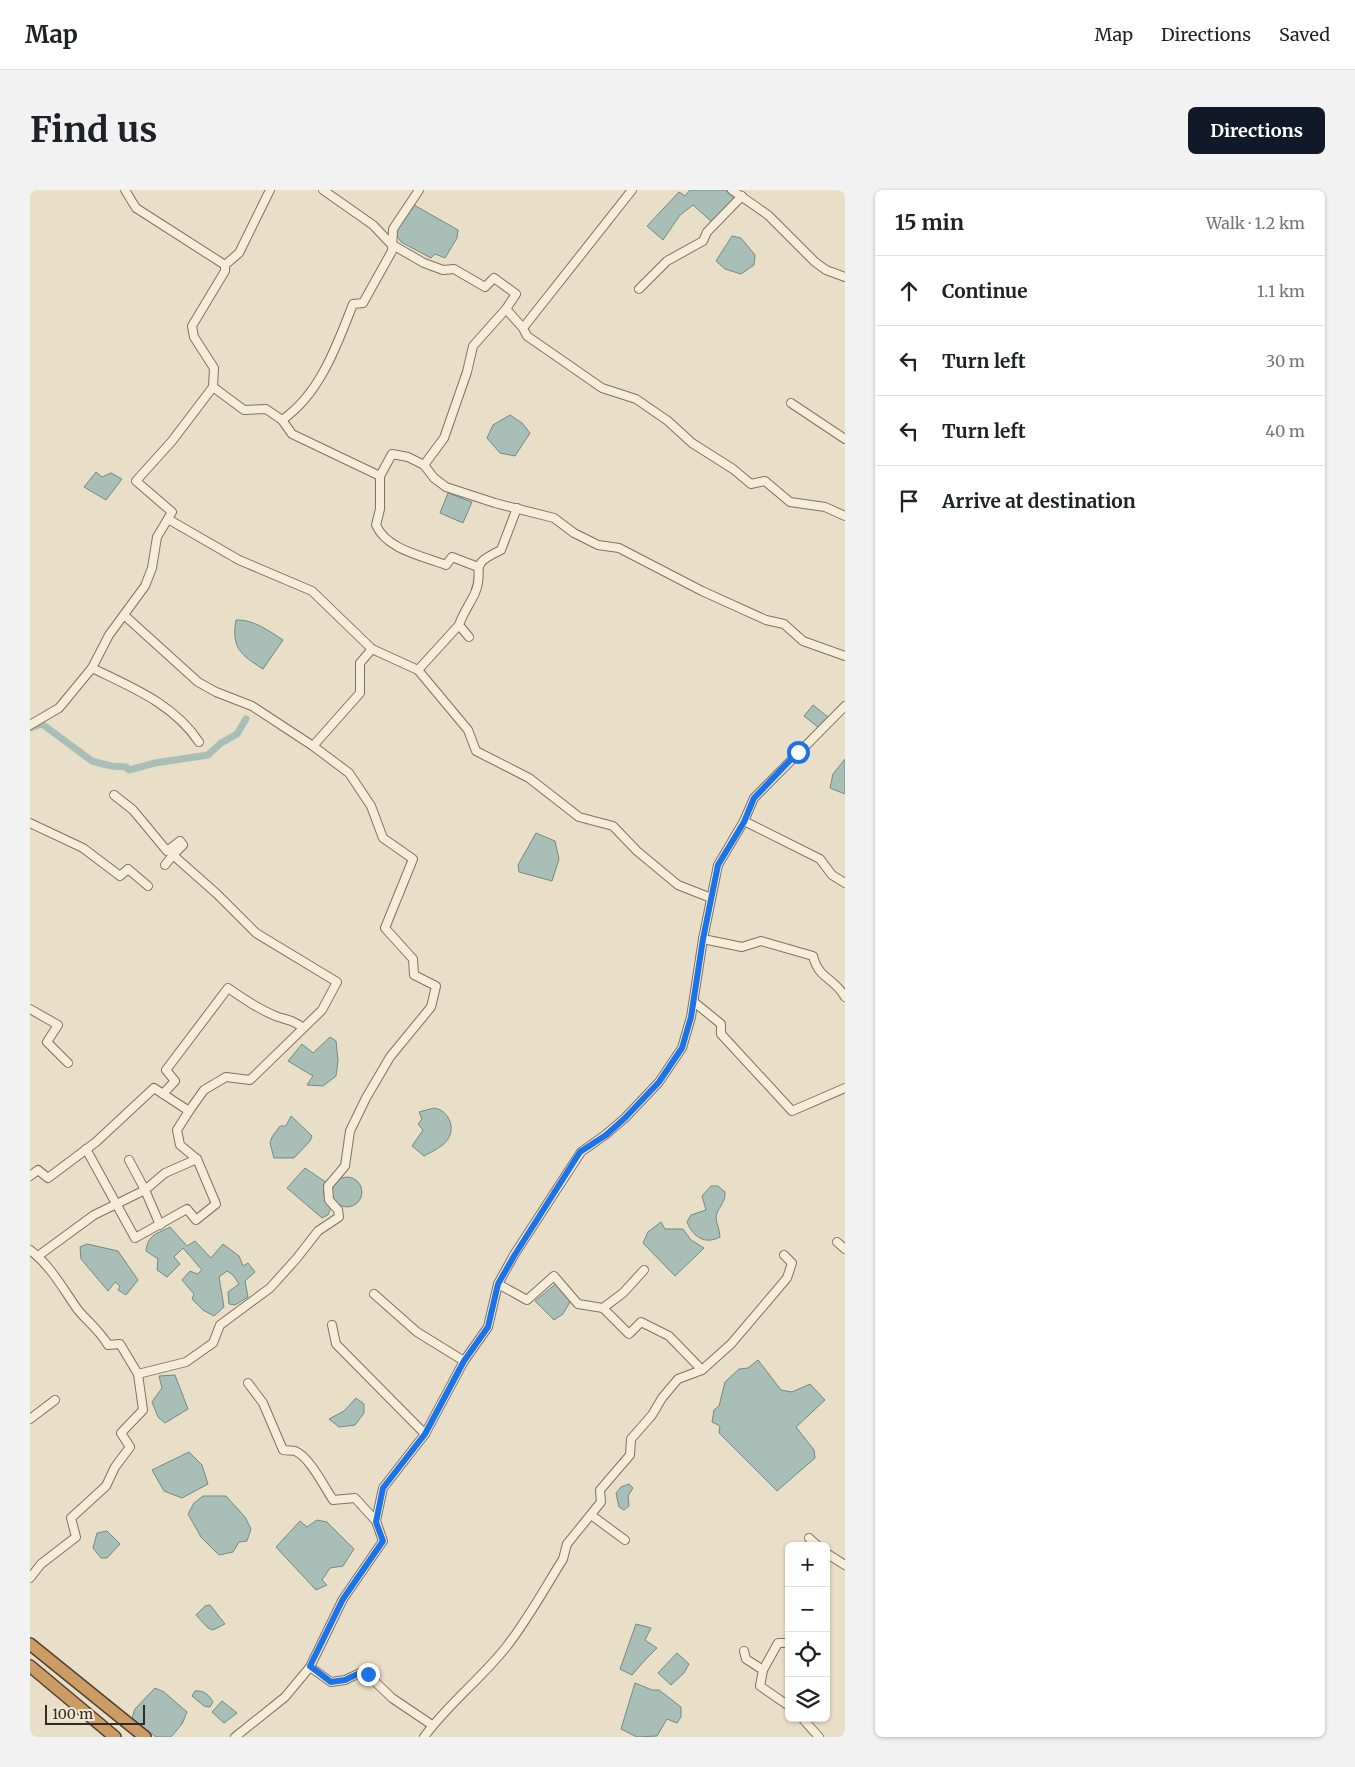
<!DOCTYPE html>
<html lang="en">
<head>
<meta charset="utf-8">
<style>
  body { margin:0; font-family:Merriweather,serif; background:#f2f2f2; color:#202124 }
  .controls { position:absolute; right:15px; bottom:15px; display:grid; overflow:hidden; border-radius:8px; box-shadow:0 1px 4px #0004 }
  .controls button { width:45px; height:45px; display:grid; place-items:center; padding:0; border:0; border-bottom:1px solid #e0e0e0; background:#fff; color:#202124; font:25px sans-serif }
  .scale { position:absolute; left:15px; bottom:12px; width:100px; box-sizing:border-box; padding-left:5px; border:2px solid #352a21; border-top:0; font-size:14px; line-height:18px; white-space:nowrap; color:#352a21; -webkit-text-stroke:4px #f1e9d7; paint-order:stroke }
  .stop { position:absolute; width:15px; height:15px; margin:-11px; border:4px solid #1a73e8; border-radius:50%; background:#fff }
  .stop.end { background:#1a73e8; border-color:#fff; box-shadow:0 1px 5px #0008 }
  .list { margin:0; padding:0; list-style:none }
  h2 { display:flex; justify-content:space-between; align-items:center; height:65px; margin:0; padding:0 20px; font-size:21px }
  h2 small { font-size:16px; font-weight:400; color:#757577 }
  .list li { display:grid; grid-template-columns:32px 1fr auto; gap:15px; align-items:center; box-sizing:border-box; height:70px; padding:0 20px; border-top:1px solid #e0e0e0 }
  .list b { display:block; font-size:19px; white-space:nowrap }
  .list em { font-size:16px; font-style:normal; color:#757577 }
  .icon { flex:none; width:28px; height:28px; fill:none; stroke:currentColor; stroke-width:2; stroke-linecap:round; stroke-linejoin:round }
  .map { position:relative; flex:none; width:815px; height:1547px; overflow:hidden; border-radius:8px }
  header { display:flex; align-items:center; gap:30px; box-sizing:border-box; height:70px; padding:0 25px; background:#fff; border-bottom:1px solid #e0e0e0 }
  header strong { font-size:24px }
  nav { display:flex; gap:28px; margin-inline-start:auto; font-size:18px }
  .intro { display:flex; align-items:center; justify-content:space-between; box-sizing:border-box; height:120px; padding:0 30px }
  h1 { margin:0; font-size:35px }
  .button { padding:12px 22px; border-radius:8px; background:#111827; color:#fff; font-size:18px; font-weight:700 }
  main { display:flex; gap:30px; padding:0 30px }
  aside { flex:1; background:#fff; border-radius:8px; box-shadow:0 1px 4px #0004 }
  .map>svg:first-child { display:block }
  .water { fill:#a8beb7; stroke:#708b84 }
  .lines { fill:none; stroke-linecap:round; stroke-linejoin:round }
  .canal { stroke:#a8beb7; stroke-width:7 }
  .minor-casing { stroke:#83715f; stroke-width:10 }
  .highway-casing { stroke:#514033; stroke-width:14 }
  .minor { stroke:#f5ecda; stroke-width:8 }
  .highway { stroke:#cd9c64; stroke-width:11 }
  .route { stroke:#1a73e8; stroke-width:6 }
</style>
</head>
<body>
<header>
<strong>Map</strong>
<nav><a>Map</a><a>Directions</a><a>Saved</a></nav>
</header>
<div class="intro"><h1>Find us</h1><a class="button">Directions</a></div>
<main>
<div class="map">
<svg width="815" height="1547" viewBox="0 0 815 1547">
  <rect width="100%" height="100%" fill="#e9dec8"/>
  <g class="water">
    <path d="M660,0H695L706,9L683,33L663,15L650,25L633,50L617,36L649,2L655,6Z"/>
    <path d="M384,15L428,40L427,48L415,68L405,64L401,68L371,52L366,44L371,32Z"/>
    <path d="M702,46L711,48L725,65L724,75L711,84L695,79L686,71Z"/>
    <path d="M480,225L492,233L500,243L485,266L470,263L457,248L463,235Z"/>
    <path d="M66,282L72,287L81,283L92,289L76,310L54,297Z"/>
    <path d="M418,303L442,312L433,333L410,323Z"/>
    <path d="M206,430C223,429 239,441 253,450L233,479C211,465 201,458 206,430Z"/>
    <path d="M783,515L798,527L789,538L774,526Z"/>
    <path d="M815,569V604L800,598L803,584Z"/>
    <path d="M506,643L525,651L529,669L522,691L489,682L488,675Z"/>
    <path d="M300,847L306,851L308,871L306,886L293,896L277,895L283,886L258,871L272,854L283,863Z"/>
    <path d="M404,918C418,920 426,937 418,949C413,957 401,962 394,966L382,956L393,940L388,934L392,929L389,922Z"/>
    <path d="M261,926L282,946L280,951L264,968H244L240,953L242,947L250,936H256Z"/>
    <path d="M275,978L297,993C291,1003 294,1008 301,1017L298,1025L292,1028L257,998Z"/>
    <circle cx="317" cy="1002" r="15"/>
    <path d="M681,996H688L695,1002C696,1013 687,1018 686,1027C686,1033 690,1040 690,1047C675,1055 663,1047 657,1032L661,1025L676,1020L672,1006Z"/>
    <path d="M631,1032L635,1039H653L661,1050L674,1058L645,1086L613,1053L618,1042Z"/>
    <path d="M140,1037L157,1056L165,1051L181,1068L193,1054L209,1066L213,1076L218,1073L225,1082L215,1091L218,1107L205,1115L199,1114L198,1102L209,1094L203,1085L197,1081L189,1087L194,1117L184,1126L173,1120L162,1109L164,1104L152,1090L160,1081L167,1084L172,1080L153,1058L144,1067L150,1074L137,1087L127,1080L128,1069L116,1061C118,1044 127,1044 140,1037Z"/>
    <path d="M57,1054L88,1061L108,1090L96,1105L88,1100L90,1096L85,1092L78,1101L51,1069L50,1057Z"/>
    <path d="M528,1092L541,1110L533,1124L524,1130L505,1111Z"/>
    <path d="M728,1170L751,1200L762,1202L780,1194L795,1210L766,1237L784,1260L785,1268L747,1301L689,1243L690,1236L682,1232L684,1220L689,1216L695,1192L709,1179L718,1178Z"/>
    <path d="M145,1185L158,1219L135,1233L128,1227L122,1212L132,1198L129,1186Z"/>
    <path d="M326,1208L334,1214V1223L325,1235L309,1237L299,1229L314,1221Z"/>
    <path d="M159,1262L172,1275L178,1294L152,1308L134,1301L122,1280Z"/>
    <path d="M599,1294L603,1298L598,1306L599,1316L594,1320L589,1317L586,1303L591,1297Z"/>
    <path d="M173,1306H196L215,1327L221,1339L217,1351L209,1352L203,1362L189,1365L171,1347L158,1324L164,1313Z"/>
    <path d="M287,1330L297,1332L324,1359L313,1376L300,1378L292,1390L297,1395L286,1400L246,1357L270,1331L277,1337Z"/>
    <path d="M77,1341L90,1354L77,1368H71L63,1358L67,1343Z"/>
    <path d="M180,1415L195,1434L183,1440L178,1438L166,1425L175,1416Z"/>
    <path d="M606,1434L621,1438L615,1450L627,1458L615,1470L602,1485L590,1479Z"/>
    <path d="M647,1463L659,1474L654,1483L641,1495L628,1483Z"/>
    <path d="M605,1493L622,1500H629L651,1517V1527L647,1533L637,1529L627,1546L607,1547L591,1539Z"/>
    <path d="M125,1498L134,1502L157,1522L152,1534L141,1547H126L102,1528L105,1519Z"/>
    <path d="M165,1501C174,1500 179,1505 183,1512L180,1517L174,1516L162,1506Z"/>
    <path d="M192,1511L207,1523L194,1533L182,1522Z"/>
  </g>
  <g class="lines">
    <path class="canal" d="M0,538L12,534L62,571L81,576L96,577L99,580L125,573L178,565L191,553L207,544L216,529"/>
    <g class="minor-casing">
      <g id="minor">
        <path d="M95,0L106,18L195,75"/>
        <path d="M293,0L343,35L361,54L394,73L413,80L424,79L455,97L464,88L486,104L476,119"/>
        <path d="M602,0L493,138L497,146L572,198L606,209L638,231L662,253L703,279L721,294L735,291L760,312L795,317L815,326"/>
        <path d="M702,0L738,25L785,72L796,80L815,87"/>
        <path d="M609,99L637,71L673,51L677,42L712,6"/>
        <path d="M183,197L214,220L236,219L252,230L262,244L350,286L362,264L378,267L394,275L404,288L416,297L465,313L524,328L544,343L568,355L589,358L672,401L736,430L754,434L773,451L815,466"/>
        <path d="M761,213L815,249"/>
        <path d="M252,230C290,204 307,155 323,114L333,113L362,61L363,39L389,0"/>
        <path d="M394,275L414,248L437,182L443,156L476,119L493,138"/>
        <path d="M350,286V319L346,335C357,360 393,366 416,375L422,367L448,377"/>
        <path d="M138,329L209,370L282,401L342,459L388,480L438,540L446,561L499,588L549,627L583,636L607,661L648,695L681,708"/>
        <path d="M94,425L168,492L186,502L222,516L283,556"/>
        <path d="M439,447L429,435C433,423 440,414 445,403C456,377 435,377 471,360L487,318"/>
        <path d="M62,478C101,497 144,514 169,552"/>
        <path d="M388,480L429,435"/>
        <path d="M0,535L29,518L62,478L79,445L115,396L122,378L127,347L142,322L106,291L142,251L183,197L184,178L164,147L162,136L195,81V75L209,63L240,0"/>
        <path d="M84,605L103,620L137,661L150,651L153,655L143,665"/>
        <path d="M714,631L790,669L802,685L815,693"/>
        <path d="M0,633L53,658L90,686L98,679L118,696"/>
        <path d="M673,749L712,757L731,751L783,766C789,790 804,787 815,807"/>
        <path d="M664,812L691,834V844L762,921L815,898"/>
        <path d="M0,819L28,835L17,852L38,873"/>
        <path d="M133,904L145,891L136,880L198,798C214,809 230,820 248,827C258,830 265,831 273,838"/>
        <path d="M56,959L105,1048L157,1019L166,1030L186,1014L167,969L150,955L147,940L159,921"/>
        <path d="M99,970L115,1000L135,983L167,969"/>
        <path d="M0,986L8,980L18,988L66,952L124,898L159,921L174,900L196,887L220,890L292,820L307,792L226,743L187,704L143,665L135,675"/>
        <path d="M807,1052L815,1059"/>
        <path d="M0,1060C21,1076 33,1099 48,1120C58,1132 70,1141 78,1155L90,1154L108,1184"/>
        <path d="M8,1066L64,1025L115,1000L130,1035"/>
        <path d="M468,1094L497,1110L524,1086L548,1114L573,1118L599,1144L611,1132L639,1146L672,1180"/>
        <path d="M344,1104L387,1142L434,1171"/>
        <path d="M573,1118L593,1103L614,1080"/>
        <path d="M302,1135L306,1154L395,1244"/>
        <path d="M218,1193L233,1213L253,1260C257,1261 262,1260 265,1261C279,1266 295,1298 303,1310L325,1308L346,1331"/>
        <path d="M0,1229L25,1210"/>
        <path d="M561,1325L595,1350"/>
        <path d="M779,1348L788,1356"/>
        <path d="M796,1363L815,1375"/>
        <path d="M0,1388L11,1374L46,1347L41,1328L76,1296L85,1277L100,1257L91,1243L113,1220L108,1184L156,1172L183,1153L190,1135L240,1098L267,1068L288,1041L309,1027L308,1020L299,1010L298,996L315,976L320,941L336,908L360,867L401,817L406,796L384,785L383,769L355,738L383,669L353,648L341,616L319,583L283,556L330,503V473L342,459"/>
        <path d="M714,1461L716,1469L733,1480L730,1496L759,1516"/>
        <path d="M280,1477L301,1492L315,1490L334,1481L362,1508L402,1535"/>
        <path d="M733,1480L748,1453H759"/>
        <path d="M772,1528L789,1547"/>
        <path d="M205,1547L255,1507L280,1477L313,1409L353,1351L346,1331L353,1298L395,1244L434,1171L458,1137L468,1094L484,1065L551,962L575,945L595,928L629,892L652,858L661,827L673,749L688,675L714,631L724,608L815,516"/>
        <path d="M394,1547C418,1514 451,1489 477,1456C498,1429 515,1398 533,1369L537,1354L571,1312L570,1300L600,1265L601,1249L622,1225L632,1208L648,1189L672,1180L701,1154L757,1088L762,1073L754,1065"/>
      </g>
    </g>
    <g class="highway-casing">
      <g id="highway">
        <path d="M0,1454L115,1547"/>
        <path d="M0,1476L85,1547"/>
      </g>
    </g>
    <use href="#minor" class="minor"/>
    <use href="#highway" class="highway"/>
  </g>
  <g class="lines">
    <path class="route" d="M338,1484L334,1481L315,1490L301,1492L280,1476L313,1409L353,1351L346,1332L353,1298L395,1244L434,1171L458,1137L468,1094L484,1066L550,962L576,945L595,928L629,892L652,858L661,827L673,749L688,675L714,632L724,608L768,562"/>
  </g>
</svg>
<div class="controls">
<button>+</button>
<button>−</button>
<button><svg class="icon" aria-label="locate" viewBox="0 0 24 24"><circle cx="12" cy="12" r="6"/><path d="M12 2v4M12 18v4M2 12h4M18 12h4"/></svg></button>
<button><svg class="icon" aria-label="layers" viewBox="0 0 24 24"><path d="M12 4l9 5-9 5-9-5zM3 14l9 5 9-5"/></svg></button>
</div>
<div class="scale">100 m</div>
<div class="stop" style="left:768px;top:562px"></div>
<div class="stop end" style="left:338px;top:1484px"></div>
</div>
<aside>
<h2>15 min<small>Walk · 1.2 km</small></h2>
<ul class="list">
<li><svg class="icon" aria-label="ahead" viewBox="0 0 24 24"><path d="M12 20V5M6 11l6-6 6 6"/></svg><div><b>Continue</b></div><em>1.1 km</em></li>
<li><svg class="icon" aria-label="left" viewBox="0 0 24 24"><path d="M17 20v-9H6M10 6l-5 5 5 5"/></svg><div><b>Turn left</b></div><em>30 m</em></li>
<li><svg class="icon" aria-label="left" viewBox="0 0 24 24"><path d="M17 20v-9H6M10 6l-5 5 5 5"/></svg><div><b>Turn left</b></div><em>40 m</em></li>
<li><svg class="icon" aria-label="arrive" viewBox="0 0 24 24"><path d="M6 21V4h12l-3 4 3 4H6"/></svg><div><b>Arrive at destination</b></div></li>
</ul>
</aside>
</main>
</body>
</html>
